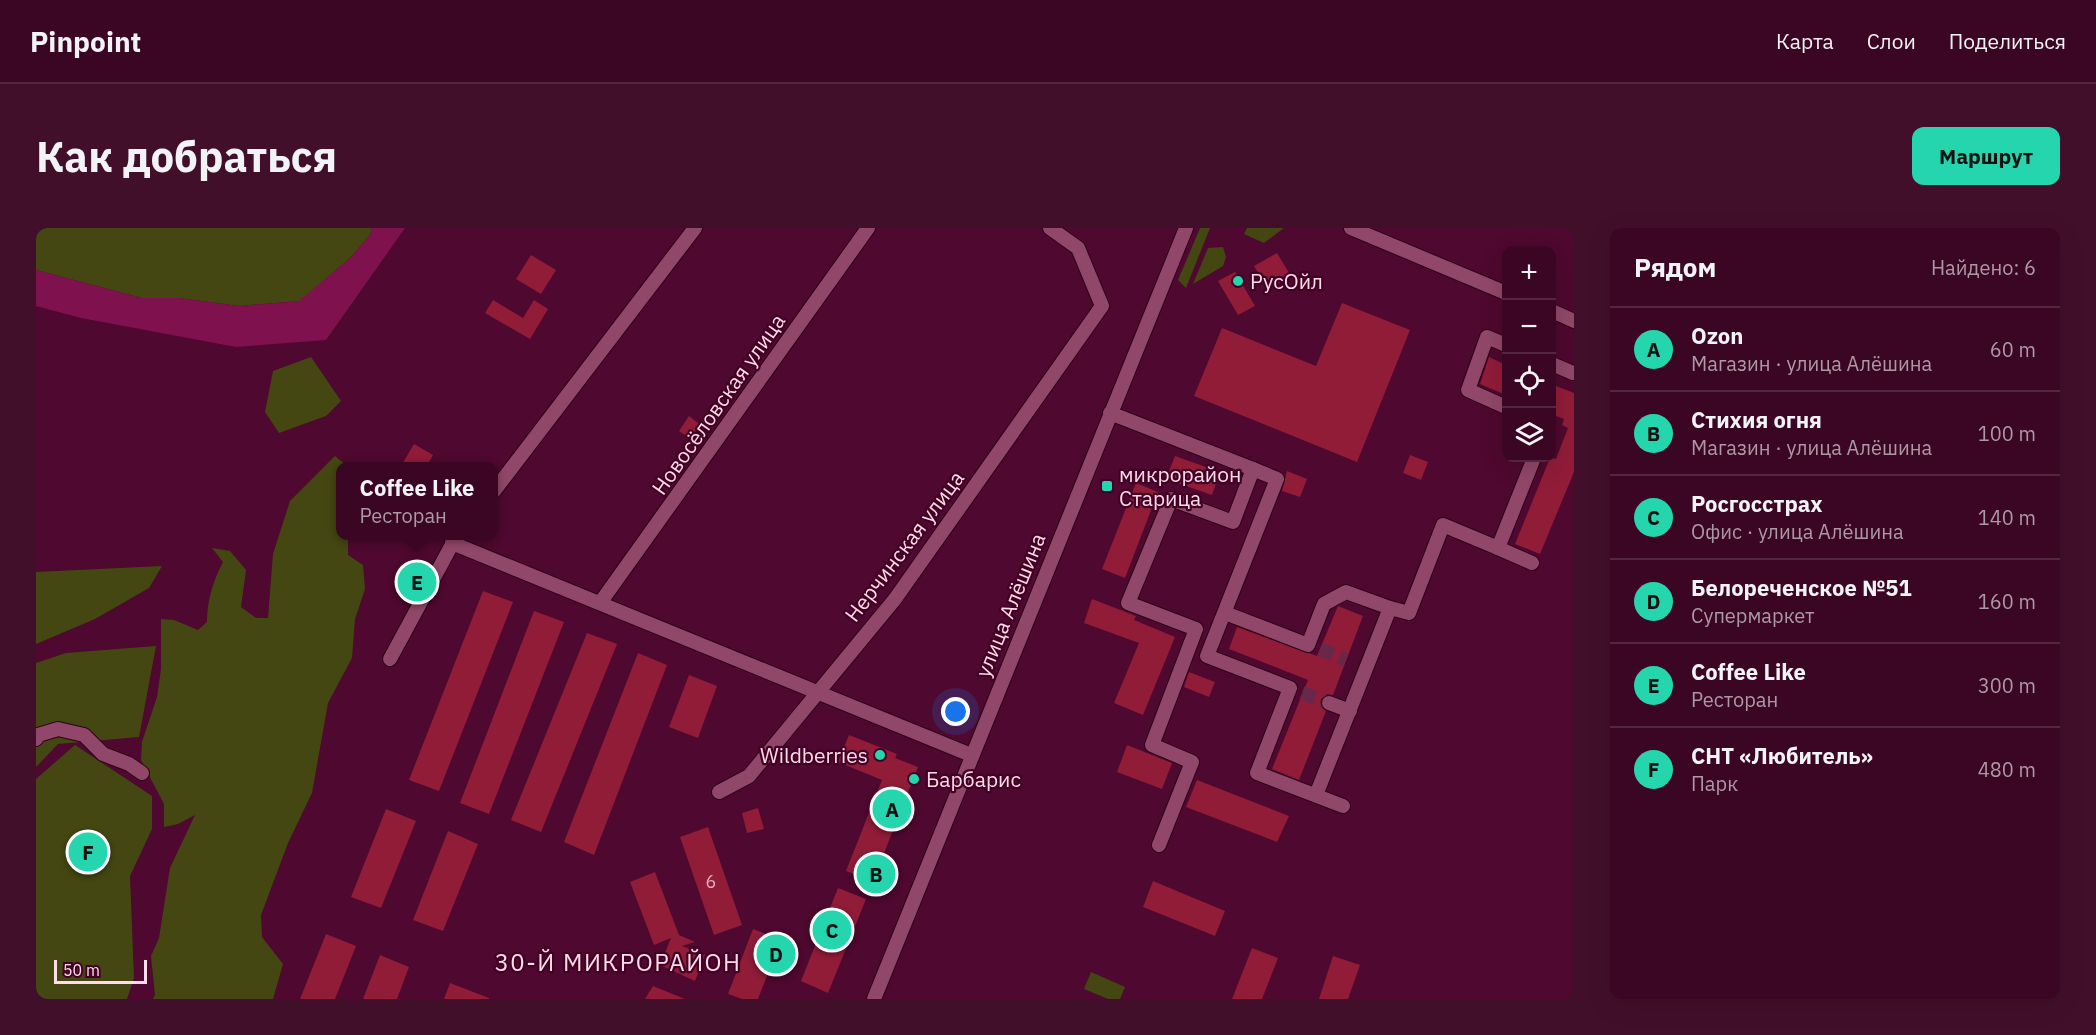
<!DOCTYPE html>
<html lang="ru">
<head>
<meta charset="utf-8">
<style>
  body { margin:0; font-family:"IBM Plex Sans",sans-serif; background:#420f2b; color:#f1f3f6 }
  .controls { position:absolute; right:18px; top:18px; display:grid; overflow:hidden; border-radius:12px; box-shadow:0 6px 24px #0002 }
  .controls button { width:54px; height:54px; display:grid; place-items:center; padding:0; border:0; border-bottom:2px solid #542741; background:#3b0623; color:#f1f3f6; font:30px sans-serif }
  .scale { position:absolute; left:18px; bottom:15px; width:93px; box-sizing:border-box; padding-left:6px; border:3px solid #ffdce9; border-top:0; font-size:16px; line-height:21px; white-space:nowrap; color:#ffdce9; -webkit-text-stroke:4px #430025; paint-order:stroke }
  .you { position:absolute; left:920px; top:484px; width:21px; height:21px; margin:-15px; border:4px solid #fff; border-radius:50%; background:#1a73e8; box-shadow:0 0 0 9px #1a73e833 }
  .badge { display:grid; place-items:center; width:39px; height:39px; border-radius:50%; background:#24d5ae; color:#111; font-size:20px; font-weight:700 }
  .pin { position:absolute; translate:-50% -50%; border:3px solid #fff; box-shadow:0 2px 6px #0006 }
  .popup { position:absolute; left:300px; top:234px; width:162px; height:78px; box-sizing:border-box; display:grid; place-content:center; border-radius:12px; background:#3b0623; filter:drop-shadow(0 2px 4px #0005); font-size:20px; white-space:nowrap; color:#ac99a6 }
  .popup b { font-size:22px; color:#f1f3f6 }
  .popup::after { content:''; position:absolute; left:50%; top:100%; margin-left:-12px; border:12px solid transparent; border-top-color:#3b0623 }
  .list { margin:0; padding:0; list-style:none }
  h2 { display:flex; justify-content:space-between; align-items:center; height:78px; margin:0; padding:0 24px; font-size:26px }
  h2 small { font-size:20px; font-weight:400; color:#ac99a6 }
  .list li { display:grid; grid-template-columns:39px 1fr auto; gap:18px; align-items:center; box-sizing:border-box; height:84px; padding:0 24px; border-top:2px solid #542741 }
  .list b { display:block; font-size:22px; white-space:nowrap }
  .list p { margin:0; font-size:20px; white-space:nowrap; color:#ac99a6 }
  .list em { font-size:20px; font-style:normal; color:#ac99a6 }
  .icon { flex:none; width:33px; height:33px; fill:none; stroke:currentColor; stroke-width:2; stroke-linecap:round; stroke-linejoin:round }
  .map { position:relative; flex:none; width:1538px; height:771px; overflow:hidden; border-radius:12px }
  header { display:flex; align-items:center; gap:36px; box-sizing:border-box; height:84px; padding:0 30px; background:#3b0623; border-bottom:2px solid #542741 }
  header strong { font-size:28px }
  nav { display:flex; gap:33px; margin-inline-start:auto; font-size:21px }
  .intro { display:flex; align-items:center; justify-content:space-between; box-sizing:border-box; height:144px; padding:0 36px }
  h1 { margin:0; font-size:42px }
  .button { padding:15px 27px; border-radius:12px; background:#24d5ae; color:#111; font-size:21px; font-weight:700 }
  main { display:flex; gap:36px; padding:0 36px }
  aside { flex:1; background:#3b0623; border-radius:12px; box-shadow:0 6px 24px #0002 }
  .map>svg:first-child { display:block }
  .green { fill:#444711 }
  .water { fill:#7e114e }
  .building { fill:#901c38 }
  .lines { fill:none; stroke-linecap:round; stroke-linejoin:round }
  .minor-tunnel { stroke:#69284b; stroke-width:14; stroke-dasharray:14 7; stroke-linecap:butt }
  .minor-casing { stroke:#2c0016; stroke-width:16 }
  .minor { stroke:#914769; stroke-width:14 }
  .poi-dot { fill:#24d5ae; stroke:#430025; stroke-width:2 }
  .labels { text-anchor:middle; dominant-baseline:central; stroke-width:4.5; stroke-linejoin:round; paint-order:stroke }
  .number-label { font-size:18px; fill:#e3acbd }
  .poi-label { font-size:21px; fill:#ffdce9; stroke:#430025; text-anchor:start }
  .street-label { font-size:21px; fill:#ffdce9; stroke:#430025 }
  .quarter-label { font-size:24px; letter-spacing:1.5px; fill:#ffdce9; stroke:#430025 }
</style>
</head>
<body>
<header>
<strong>Pinpoint</strong>
<nav><a>Карта</a><a>Слои</a><a>Поделиться</a></nav>
</header>
<div class="intro"><h1>Как добраться</h1><a class="button">Маршрут</a></div>
<main>
<div class="map">
<svg width="1538" height="771" viewBox="0 0 1538 771">
  <rect width="100%" height="100%" fill="#4f082f"/>
  <g class="green">
    <path d="M0,0H336L334,7L314,30L264,73L203,78L143,70H106L0,42Z"/>
    <path d="M1164,0H1174L1150,60L1142,52Z"/>
    <path d="M1211,0H1248L1228,15L1208,6Z"/>
    <path d="M1187,19L1190,29L1187,38L1157,56L1172,20Z"/>
    <path d="M275,129L305,173L290,188L243,205L229,184L237,143Z"/>
    <path d="M299,228L311,238H304V308H312V327L327,337L329,361L319,391L316,430L292,475L276,565L252,615L225,687L226,709L247,736L237,771H117L119,767L115,728L123,710L134,640L159,587L142,596L128,599V576L105,532L106,514L121,469L125,441V391L138,392L162,402L171,394C171,373 177,353 187,334L176,320L194,323L210,342L205,379L220,390H232L237,326L254,273Z"/>
    <path d="M126,338L113,360L59,391L0,416V344Z"/>
    <path d="M120,418L103,509L22,516L0,539V435L30,425Z"/>
    <path d="M39,517L116,568V601L94,648L98,750L91,771H0V551Z"/>
    <path d="M1055,744L1089,759L1084,771H1072L1048,761Z"/>
  </g>
  <path class="water" d="M336,0H369L290,112L200,119L45,90L0,78V42L106,70H143L203,78L263,73L314,30L334,7Z"/>
  <g class="building">
    <path d="M1241,25L1255,48L1232,61L1218,38Z"/>
    <path d="M495,27L520,42L505,66L480,51Z"/>
    <path d="M1199,44L1219,78L1202,87L1182,53Z"/>
    <path d="M457,72L487,90L498,72L512,81L494,111L449,85Z"/>
    <path d="M1306,75L1374,102L1321,234L1158,168L1186,100L1280,138Z"/>
    <path d="M1453,129L1470,137V167L1444,156Z"/>
    <path d="M1515,156L1538,165V244L1504,326L1479,316L1514,230L1520,231L1532,200L1526,197L1528,191L1515,186Z"/>
    <path d="M653,188L671,202L661,216L643,203Z"/>
    <path d="M378,216L397,227L391,238H365Z"/>
    <path d="M1374,227L1392,234L1385,252L1367,245Z"/>
    <path d="M1139,228L1184,244L1176,267L1130,251Z"/>
    <path d="M1251,243L1271,251L1264,269L1246,263Z"/>
    <path d="M1100,255L1122,264L1089,350L1066,341Z"/>
    <path d="M447,363L477,374L403,563L373,552Z"/>
    <path d="M1056,371L1100,388L1098,392L1139,409L1107,487L1078,475L1103,415L1048,395Z"/>
    <path d="M1302,378L1327,388L1297,467L1291,466L1285,471L1284,477L1290,483L1263,552L1236,541L1272,452L1193,421L1201,399L1281,428Z"/>
    <path d="M498,383L528,394L453,586L424,575Z"/>
    <path d="M551,405L581,416L505,604L475,592Z"/>
    <path d="M602,425L631,437L558,627L528,614Z"/>
    <path d="M1153,444L1179,454L1173,469L1148,459Z"/>
    <path d="M653,447L681,458L662,510L633,499Z"/>
    <path d="M813,507L861,526L859,530L882,539L837,653L810,643L846,552L802,534Z"/>
    <path d="M1091,517L1136,535L1126,561L1081,544Z"/>
    <path d="M1161,552L1253,588L1241,614L1150,579Z"/>
    <path d="M722,580L728,601L711,605L706,585Z"/>
    <path d="M350,581L380,593L345,680L315,669Z"/>
    <path d="M672,599L706,697L678,707L644,609Z"/>
    <path d="M412,603L442,616L407,703L377,692Z"/>
    <path d="M619,644L643,707L659,714L646,718L669,727L659,753L624,737L635,710L618,717L594,654Z"/>
    <path d="M1117,653L1189,683L1179,708L1107,679Z"/>
    <path d="M802,660L830,671L792,765L765,753Z"/>
    <path d="M717,701L745,712L722,771H706L692,766Z"/>
    <path d="M290,706L320,718L299,771H264Z"/>
    <path d="M1216,720L1242,730L1226,771H1196Z"/>
    <path d="M344,727L373,739L361,771H327Z"/>
    <path d="M1297,728L1324,737L1312,771H1283Z"/>
    <path d="M414,755L453,770V771H408Z"/>
    <path d="M617,758L649,771H609Z"/>
  </g>
  <g class="lines">
    <g class="minor-tunnel">
      <path d="M1284,421L1310,432"/>
      <path d="M1266,465L1293,475"/>
    </g>
    <g class="minor-casing">
      <g id="minor">
        <path d="M1315,0L1470,65"/>
        <path d="M1516,83L1538,93"/>
        <path d="M1470,117L1451,109L1432,162L1470,179"/>
        <path d="M1516,136L1537,145"/>
        <path d="M1074,185L1217,241L1197,294L1135,271L1092,375L1160,401L1116,517L1156,534L1123,617"/>
        <path d="M1217,241L1241,251L1171,428L1254,460L1221,545L1307,578"/>
        <path d="M458,263L659,0"/>
        <path d="M416,315L935,527"/>
        <path d="M1462,320L1496,335"/>
        <path d="M564,375L832,0"/>
        <path d="M1354,380L1373,385L1407,297L1462,320L1498,230"/>
        <path d="M1189,385L1272,417L1288,376L1310,364L1354,380L1280,567"/>
        <path d="M354,431L420,309"/>
        <path d="M1293,475L1314,483"/>
        <path d="M0,511L2,507L22,501L48,507L67,526L93,536L106,545"/>
        <path d="M683,564L713,548L859,371L1066,78L1042,20L1014,0"/>
        <path d="M838,771L1150,0"/>
      </g>
    </g>
    <use href="#minor" class="minor"/>
  </g>
  <g class="poi-dot">
    <circle cx="1202" cy="53" r="6"/>
    <rect x="1065" y="252" width="12" height="12" rx="3"/>
    <circle cx="844" cy="527" r="6"/>
    <circle cx="878" cy="551" r="6"/>
  </g>
  <g class="labels">
    <g class="number-label">
      <text x="675" y="653">6</text>
    </g>
    <g class="poi-label">
      <text x="1214" y="53">РусОйл</text>
      <text x="1083" y="246">микрорайон<tspan x="1083" dy="24">Старица</tspan></text>
      <text x="832" y="527" text-anchor="end">Wildberries</text>
      <text x="890" y="551">Барбарис</text>
    </g>
    <g class="street-label">
      <text transform="translate(682 176) rotate(-55)">Новосёловская улица</text>
      <text transform="translate(868 318) rotate(-53)">Нерчинская улица</text>
      <text transform="translate(974 377) rotate(-68)">улица Алёшина</text>
    </g>
    <g class="quarter-label">
      <text x="582" y="734">30-Й МИКРОРАЙОН</text>
    </g>
  </g>
</svg>
<div class="controls">
<button>+</button>
<button>−</button>
<button><svg class="icon" aria-label="locate" viewBox="0 0 24 24"><circle cx="12" cy="12" r="6"/><path d="M12 2v4M12 18v4M2 12h4M18 12h4"/></svg></button>
<button><svg class="icon" aria-label="layers" viewBox="0 0 24 24"><path d="M12 4l9 5-9 5-9-5zM3 14l9 5 9-5"/></svg></button>
</div>
<div class="scale">50 m</div>
<div class="you"></div>
<div class="pin badge" style="left:856px;top:581px">A</div>
<div class="pin badge" style="left:840px;top:646px">B</div>
<div class="pin badge" style="left:796px;top:702px">C</div>
<div class="pin badge" style="left:740px;top:726px">D</div>
<div class="pin badge" style="left:381px;top:354px">E</div>
<div class="popup"><b>Coffee Like</b>Ресторан</div>
<div class="pin badge" style="left:52px;top:624px">F</div>
</div>
<aside>
<h2>Рядом<small>Найдено: 6</small></h2>
<ul class="list">
<li><span class="badge">A</span><div><b>Ozon</b><p>Магазин · улица Алёшина</p></div><em>60 m</em></li>
<li><span class="badge">B</span><div><b>Стихия огня</b><p>Магазин · улица Алёшина</p></div><em>100 m</em></li>
<li><span class="badge">C</span><div><b>Росгосстрах</b><p>Офис · улица Алёшина</p></div><em>140 m</em></li>
<li><span class="badge">D</span><div><b>Белореченское №51</b><p>Супермаркет</p></div><em>160 m</em></li>
<li><span class="badge">E</span><div><b>Coffee Like</b><p>Ресторан</p></div><em>300 m</em></li>
<li><span class="badge">F</span><div><b>СНТ «Любитель»</b><p>Парк</p></div><em>480 m</em></li>
</ul>
</aside>
</main>
</body>
</html>
